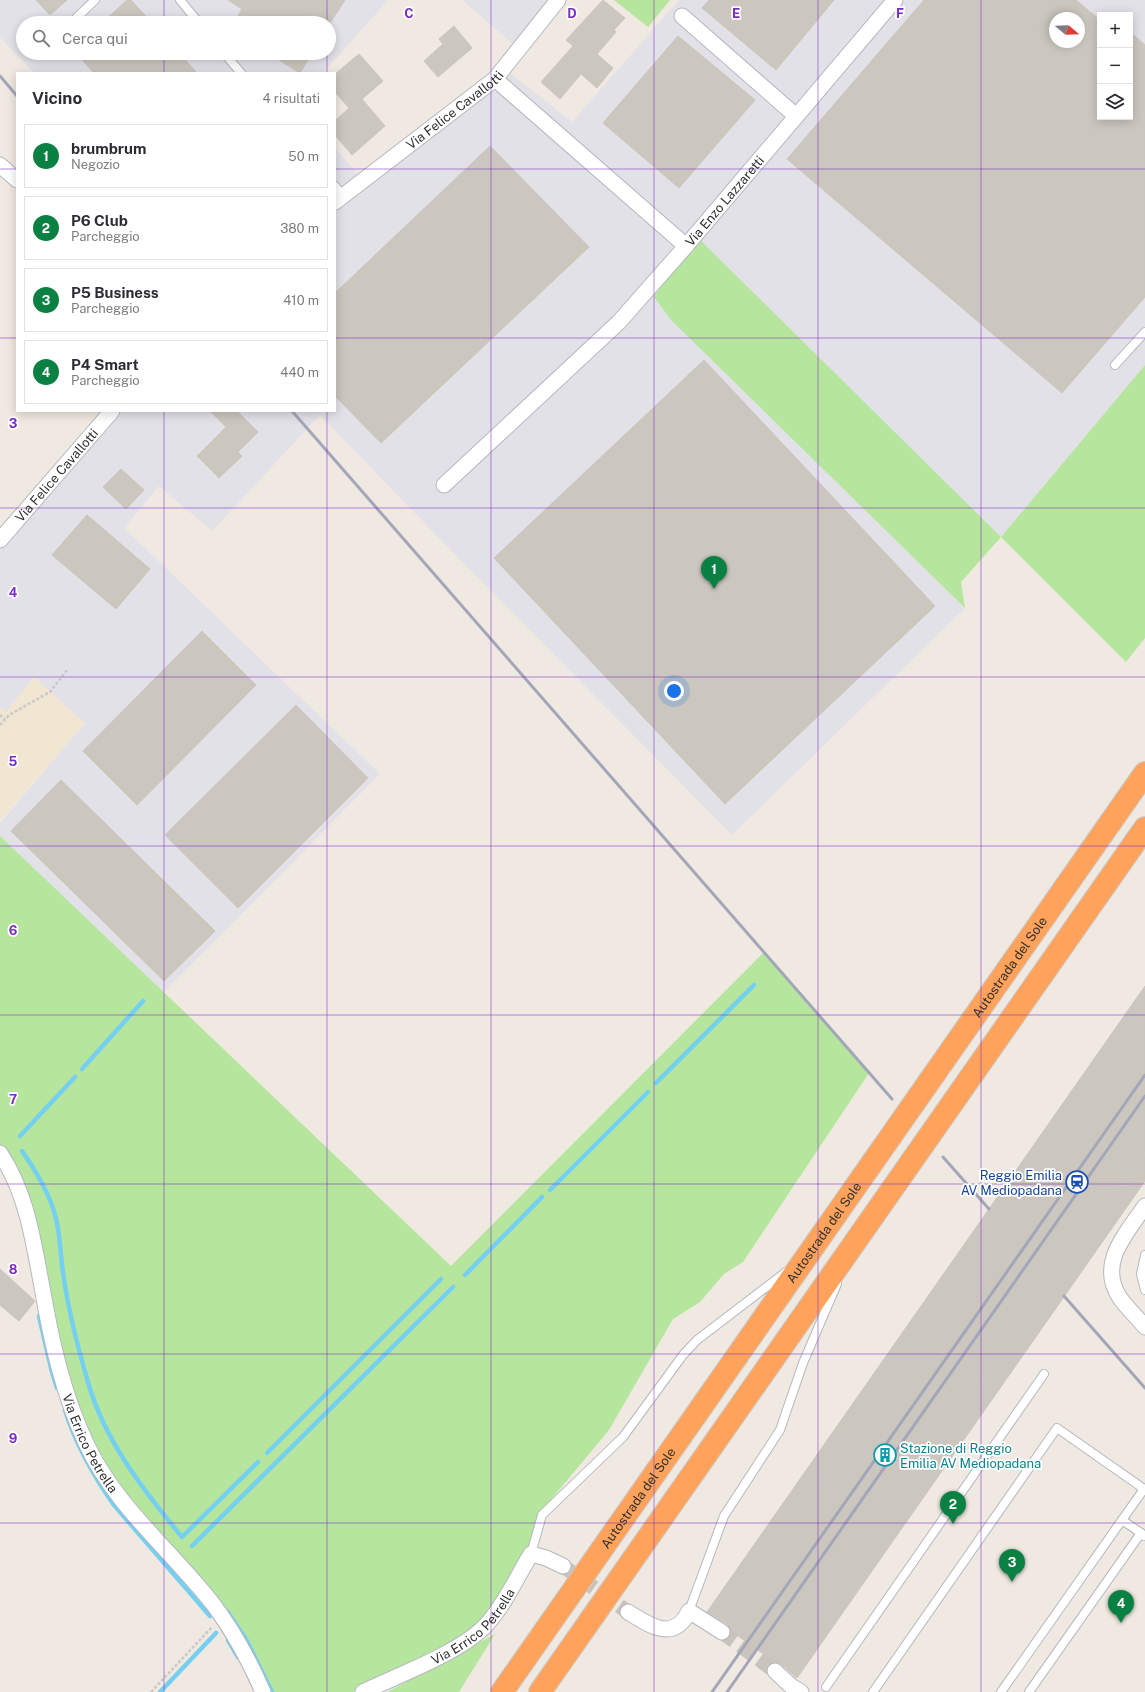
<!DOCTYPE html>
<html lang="it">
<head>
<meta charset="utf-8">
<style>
  body { margin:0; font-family:"Public Sans",sans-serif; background:#f7f7f7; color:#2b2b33 }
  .controls { position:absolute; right:12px; top:12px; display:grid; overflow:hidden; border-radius:0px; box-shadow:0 2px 10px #0003 }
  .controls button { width:36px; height:36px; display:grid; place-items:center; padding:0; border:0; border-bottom:1px solid #e1e1e2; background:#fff; color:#2b2b33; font:20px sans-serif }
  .compass { position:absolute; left:1049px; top:12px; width:36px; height:36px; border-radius:50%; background:#fff; box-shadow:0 2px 10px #0003; rotate:109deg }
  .you { position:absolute; left:674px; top:691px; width:14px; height:14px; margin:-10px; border:3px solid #fff; border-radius:50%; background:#1a73e8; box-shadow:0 0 0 6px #1a73e833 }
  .badge { display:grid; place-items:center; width:26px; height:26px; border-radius:50%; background:#0b8043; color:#fff; font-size:13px; font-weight:700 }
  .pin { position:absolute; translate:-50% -33px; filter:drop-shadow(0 1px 2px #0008) }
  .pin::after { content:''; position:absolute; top:21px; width:14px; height:12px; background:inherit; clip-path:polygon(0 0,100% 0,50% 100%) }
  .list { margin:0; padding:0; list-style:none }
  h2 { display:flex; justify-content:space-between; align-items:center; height:52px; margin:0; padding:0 16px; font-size:17px }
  h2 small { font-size:13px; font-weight:400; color:#7c7c81 }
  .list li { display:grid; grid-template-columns:26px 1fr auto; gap:12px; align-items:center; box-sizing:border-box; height:64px; margin:0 8px 8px; padding:0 8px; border:1px solid #e1e1e2; border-radius:0px }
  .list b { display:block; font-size:15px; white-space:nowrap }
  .list p { margin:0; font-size:13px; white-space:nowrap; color:#7c7c81 }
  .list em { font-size:13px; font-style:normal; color:#7c7c81 }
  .icon { flex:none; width:22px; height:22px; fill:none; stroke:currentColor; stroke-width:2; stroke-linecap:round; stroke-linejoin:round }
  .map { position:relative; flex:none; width:1145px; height:1692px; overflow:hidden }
  .search { position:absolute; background:#fff; box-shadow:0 2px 10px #0003; left:16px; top:16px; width:320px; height:44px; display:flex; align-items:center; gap:10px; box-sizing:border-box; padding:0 14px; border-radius:22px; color:#7c7c81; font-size:15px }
  .panel { position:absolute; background:#fff; box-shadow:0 2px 10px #0003; left:16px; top:72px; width:320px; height:340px; border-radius:0px }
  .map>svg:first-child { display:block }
  .industrial { fill:#e3e1e8; fill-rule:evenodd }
  .education { fill:#f0e6d1 }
  .green { fill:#b6e59e }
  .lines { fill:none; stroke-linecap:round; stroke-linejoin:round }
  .stream { stroke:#75cff0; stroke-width:4.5 }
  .building { fill:#cbc7bf; stroke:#cbc5ba; fill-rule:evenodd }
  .street-tunnel { stroke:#c8c4bd; stroke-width:15; stroke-dasharray:15 8; stroke-linecap:butt }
  .lane-casing { stroke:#b4b7c1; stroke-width:10 }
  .street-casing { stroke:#b4b7c1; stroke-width:17 }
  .highway-casing { stroke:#c9c9c9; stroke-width:24 }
  .path { stroke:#c9c9c9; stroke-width:2.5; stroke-dasharray:3 2; stroke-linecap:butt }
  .lane { stroke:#fff; stroke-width:8 }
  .street { stroke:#fff; stroke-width:15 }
  .highway { stroke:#ffa35c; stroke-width:22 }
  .rail { stroke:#a3a6b8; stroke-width:3 }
  .grid { fill:none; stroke:#7b2cbf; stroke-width:1; stroke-opacity:0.55 }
  .labels { text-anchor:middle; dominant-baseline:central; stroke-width:3.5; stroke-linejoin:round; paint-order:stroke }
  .street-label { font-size:13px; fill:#2e2e2e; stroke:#fff }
  .transit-label { font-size:13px; fill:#164399; stroke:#fff; text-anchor:end }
  .culture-label { font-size:13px; fill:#0d838f; stroke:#fff; text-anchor:start }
  .grid-label { font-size:13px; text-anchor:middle; font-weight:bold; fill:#7b2cbf; stroke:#fff; stroke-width:3.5; stroke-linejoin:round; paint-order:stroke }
</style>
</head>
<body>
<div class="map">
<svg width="1145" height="1692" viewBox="0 0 1145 1692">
  <rect width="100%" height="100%" fill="#efe9e1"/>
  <g class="industrial">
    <path d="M0,0H388L323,73H34L0,37ZM23,23H329V53H23Z"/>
    <path d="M462,0H554L514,45Z"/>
    <path d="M679,0H1145V365L1001,537L695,236L673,321L965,608L732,835L431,530L320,415L212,531L159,486L124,528L380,774L163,993L0,836V823L85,723L6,712L0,707V540L106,411H335V148L363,180L504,68L572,122ZM1100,15H1130V117H1100ZM1055,18H1079V42H1055Z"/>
  </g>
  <path class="education" d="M34,677L85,723L0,820V707L6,712Z"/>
  <g class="green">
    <path d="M614,0H670L648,27Z"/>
    <path d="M695,235L1001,537L1145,365V638L1126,662L1001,537L961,582L965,608L672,321L654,297Z"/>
    <path d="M0,836L451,1266L764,952L869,1073L743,1262L724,1274L700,1302L673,1319L609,1430L539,1514L534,1538L486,1625L363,1692H263L253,1669L86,1444L42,1287L0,1153Z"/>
    <path d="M495,1634L459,1692H387Z"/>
  </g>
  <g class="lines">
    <g class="stream">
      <path d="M82,1069L143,1001"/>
      <path d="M656,1083L754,985"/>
      <path d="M20,1136L75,1077"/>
      <path d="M22,1151C36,1171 49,1192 55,1215C61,1235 60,1258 64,1279C69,1313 78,1348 88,1382C104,1440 144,1491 182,1537L258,1462"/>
      <path d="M550,1190L648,1092"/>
      <path d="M465,1275L542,1197"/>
      <path d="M39,1316L51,1368L57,1388"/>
      <path d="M65,1410C76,1445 93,1475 114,1505L210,1616"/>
      <path d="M267,1453L441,1279"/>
      <path d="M192,1546L453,1287"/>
      <path d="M227,1611L247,1641L272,1692"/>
      <path d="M228,1640L238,1657"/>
      <path d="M160,1692L216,1633"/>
    </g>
  </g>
  <g class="building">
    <path d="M36,0H67L50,15Z"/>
    <path d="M127,0H131L152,23H102Z"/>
    <path d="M228,0H345L330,23H234L242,9Z"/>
    <path d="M603,0L625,18L614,30L616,32L597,54L613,68L597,88L581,74L560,99L541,82L573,46L566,40Z"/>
    <path d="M709,0H834L776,70L702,8Z"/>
    <path d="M924,0H1076L1100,20V117H1130V32L1145,45V297L1062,393L787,159ZM1055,18H1079V42H1055Z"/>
    <path d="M454,26L472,48L438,77L424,61L443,44L439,39Z"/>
    <path d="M678,36L755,100L679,188L603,123Z"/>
    <path d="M76,53H179L197,73H94Z"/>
    <path d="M268,53H312L300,73Z"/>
    <path d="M359,54L383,81L362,99L385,126L352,155L335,135V121L349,108L335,92V74Z"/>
    <path d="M490,146L589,247L381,443L335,396V293Z"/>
    <path d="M704,360L935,606L725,804L494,558Z"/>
    <path d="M210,411H237L258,432L238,452L242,456L219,478L197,456L226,427Z"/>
    <path d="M121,469L144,490L126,509L103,487Z"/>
    <path d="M87,515L150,569L116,609L52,555Z"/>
    <path d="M202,631L256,685L137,805L83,751Z"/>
    <path d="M296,705L368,778L238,908L165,835Z"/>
    <path d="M61,780L215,931L164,981L11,831Z"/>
    <path d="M1145,986V1181L797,1678L781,1664L775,1662L731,1631L727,1624L707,1612Z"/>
    <path d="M0,1269L35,1301L19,1321L0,1305Z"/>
  </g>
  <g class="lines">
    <g class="street-tunnel">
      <path d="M563,1566L628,1612"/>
      <path d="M722,1632L775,1671"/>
    </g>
    <g class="lane-casing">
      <g id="lane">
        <path d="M180,0L199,23"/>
        <path d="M71,23L95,0"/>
        <path d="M224,53L241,73"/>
        <path d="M335,186L343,196"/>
        <path d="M1115,365L1145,332"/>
        <path d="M1145,1255L1141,1274L1145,1290"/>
        <path d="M531,1554L542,1515L623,1437L683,1355L697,1340L786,1272"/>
        <path d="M689,1611L724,1516L780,1430L803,1363L837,1284"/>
        <path d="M826,1687L1044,1374"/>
        <path d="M873,1692L1057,1428L1144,1489L1122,1520L1141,1533"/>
        <path d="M1001,1692L1122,1520"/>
        <path d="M1029,1692L1141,1533L1144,1536"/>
      </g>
    </g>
    <g class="street-casing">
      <g id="street">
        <path d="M682,16L796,116"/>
        <path id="s1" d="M495,79L686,246L895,0"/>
        <path d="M0,165L17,180"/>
        <path id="s2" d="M335,202L495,79L558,0"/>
        <path d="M444,485L619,322L686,246"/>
        <path id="s3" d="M0,540L112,411"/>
        <path id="s4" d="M0,1153C27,1194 33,1240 42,1287C51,1340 63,1394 86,1443C115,1506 171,1550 213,1604C234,1632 249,1660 263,1692"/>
        <path d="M1145,1206C1126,1234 1097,1264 1120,1298C1127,1308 1137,1317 1145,1327"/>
        <path d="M628,1612C649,1625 674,1643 689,1611L722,1632"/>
        <path d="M775,1671L791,1686L801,1692"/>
        <path id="s5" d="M363,1692C398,1675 462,1652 487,1624C505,1604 517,1577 531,1554L546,1558L563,1566"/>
      </g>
    </g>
    <g class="highway-casing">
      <g id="highway">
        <path id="s6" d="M502,1692L1145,773"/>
        <path d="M540,1692L1145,828"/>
      </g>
    </g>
    <g class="path">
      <path d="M0,715L5,719"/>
      <path d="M0,725L9,715L50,692L68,669"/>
      <path d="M727,1618L1145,1020"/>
      <path d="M787,1662L1145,1152"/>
      <path d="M151,1692L212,1627"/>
    </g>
    <use href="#lane" class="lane"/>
    <use href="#street" class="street"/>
    <use href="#highway" class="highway"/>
    <g class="rail">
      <path d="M0,76L17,96"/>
      <path d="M292,411L892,1099"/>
      <path d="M943,1157L989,1209"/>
      <path d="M1064,1296L1145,1388"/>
      <path d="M712,1692L1145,1075"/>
      <path d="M727,1692L1145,1096"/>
    </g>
  </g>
  <path class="grid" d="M164,0V23M327,0V23M491,0V1692M654,0V1692M818,0V1692M981,0V1692M164,53V73M327,53V73M0,169H17M335,169H1145M0,338H17M335,338H1145M164,411V1692M327,411V1692M0,508H1145M0,677H1145M0,846H1145M0,1015H1145M0,1184H1145M0,1354H1145M0,1523H1145"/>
  <defs>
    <g id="station-ring" transform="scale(1.15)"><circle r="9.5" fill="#fff" stroke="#1a4fb4" stroke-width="1.5"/><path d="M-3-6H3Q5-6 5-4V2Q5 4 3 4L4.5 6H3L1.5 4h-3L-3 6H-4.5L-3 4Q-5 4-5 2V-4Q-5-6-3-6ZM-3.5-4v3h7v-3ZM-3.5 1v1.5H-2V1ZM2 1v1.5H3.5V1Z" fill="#1a4fb4"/></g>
    <g id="building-ring" transform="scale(1.15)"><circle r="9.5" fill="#fff" stroke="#0f9aa8" stroke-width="1.5"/><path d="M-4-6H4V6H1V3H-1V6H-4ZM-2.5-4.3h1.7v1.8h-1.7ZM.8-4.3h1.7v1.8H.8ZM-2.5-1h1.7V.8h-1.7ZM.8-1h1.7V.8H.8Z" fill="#0f9aa8"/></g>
  </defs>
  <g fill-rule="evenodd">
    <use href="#station-ring" x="1077" y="1182"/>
    <use href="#building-ring" x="885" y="1455"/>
  </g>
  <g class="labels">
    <g class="street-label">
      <text stroke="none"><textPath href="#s2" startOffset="151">Via Felice Cavallotti</textPath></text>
      <text stroke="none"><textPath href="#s1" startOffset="313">Via Enzo Lazzaretti</textPath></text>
      <text stroke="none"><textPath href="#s3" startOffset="86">Via Felice Cavallotti</textPath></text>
      <text stroke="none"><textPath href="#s6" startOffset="885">Autostrada del Sole</textPath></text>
      <text stroke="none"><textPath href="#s6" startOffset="561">Autostrada del Sole</textPath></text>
      <text stroke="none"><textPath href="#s4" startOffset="306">Via Errico Petrella</textPath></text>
      <text stroke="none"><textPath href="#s6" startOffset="237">Autostrada del Sole</textPath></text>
      <text stroke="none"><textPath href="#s5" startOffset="130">Via Errico Petrella</textPath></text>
    </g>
    <g class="transit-label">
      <text x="1062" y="1175">Reggio Emilia<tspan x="1062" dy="15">AV Mediopadana</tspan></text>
    </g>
    <g class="culture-label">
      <text x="900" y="1448">Stazione di Reggio<tspan x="900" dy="15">Emilia AV Mediopadana</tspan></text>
    </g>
  </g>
  <g class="grid-label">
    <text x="409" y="18">C</text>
    <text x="572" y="18">D</text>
    <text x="736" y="18">E</text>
    <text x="900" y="18">F</text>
    <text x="13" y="428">3</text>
    <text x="13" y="597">4</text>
    <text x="13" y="766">5</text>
    <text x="13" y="935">6</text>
    <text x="13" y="1104">7</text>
    <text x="13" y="1274">8</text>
    <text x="13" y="1443">9</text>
  </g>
</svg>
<div class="controls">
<button>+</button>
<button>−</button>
<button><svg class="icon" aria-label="layers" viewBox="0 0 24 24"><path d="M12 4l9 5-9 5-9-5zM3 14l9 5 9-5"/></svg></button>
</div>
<svg class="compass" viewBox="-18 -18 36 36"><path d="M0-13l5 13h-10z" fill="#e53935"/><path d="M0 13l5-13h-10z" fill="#7c7c81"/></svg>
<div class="you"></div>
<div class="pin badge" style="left:714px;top:589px">1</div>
<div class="pin badge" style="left:953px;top:1524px">2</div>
<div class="pin badge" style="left:1012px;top:1582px">3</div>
<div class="pin badge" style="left:1121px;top:1623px">4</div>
<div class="search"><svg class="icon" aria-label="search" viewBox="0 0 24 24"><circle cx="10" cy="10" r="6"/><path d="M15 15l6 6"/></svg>Cerca qui</div>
<section class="panel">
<h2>Vicino<small>4 risultati</small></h2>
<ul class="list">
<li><span class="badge">1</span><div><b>brumbrum</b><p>Negozio</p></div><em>50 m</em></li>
<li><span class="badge">2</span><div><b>P6 Club</b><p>Parcheggio</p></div><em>380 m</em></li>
<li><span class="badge">3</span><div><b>P5 Business</b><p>Parcheggio</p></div><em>410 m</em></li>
<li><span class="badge">4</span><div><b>P4 Smart</b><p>Parcheggio</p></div><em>440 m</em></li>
</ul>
</section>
</div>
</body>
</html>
